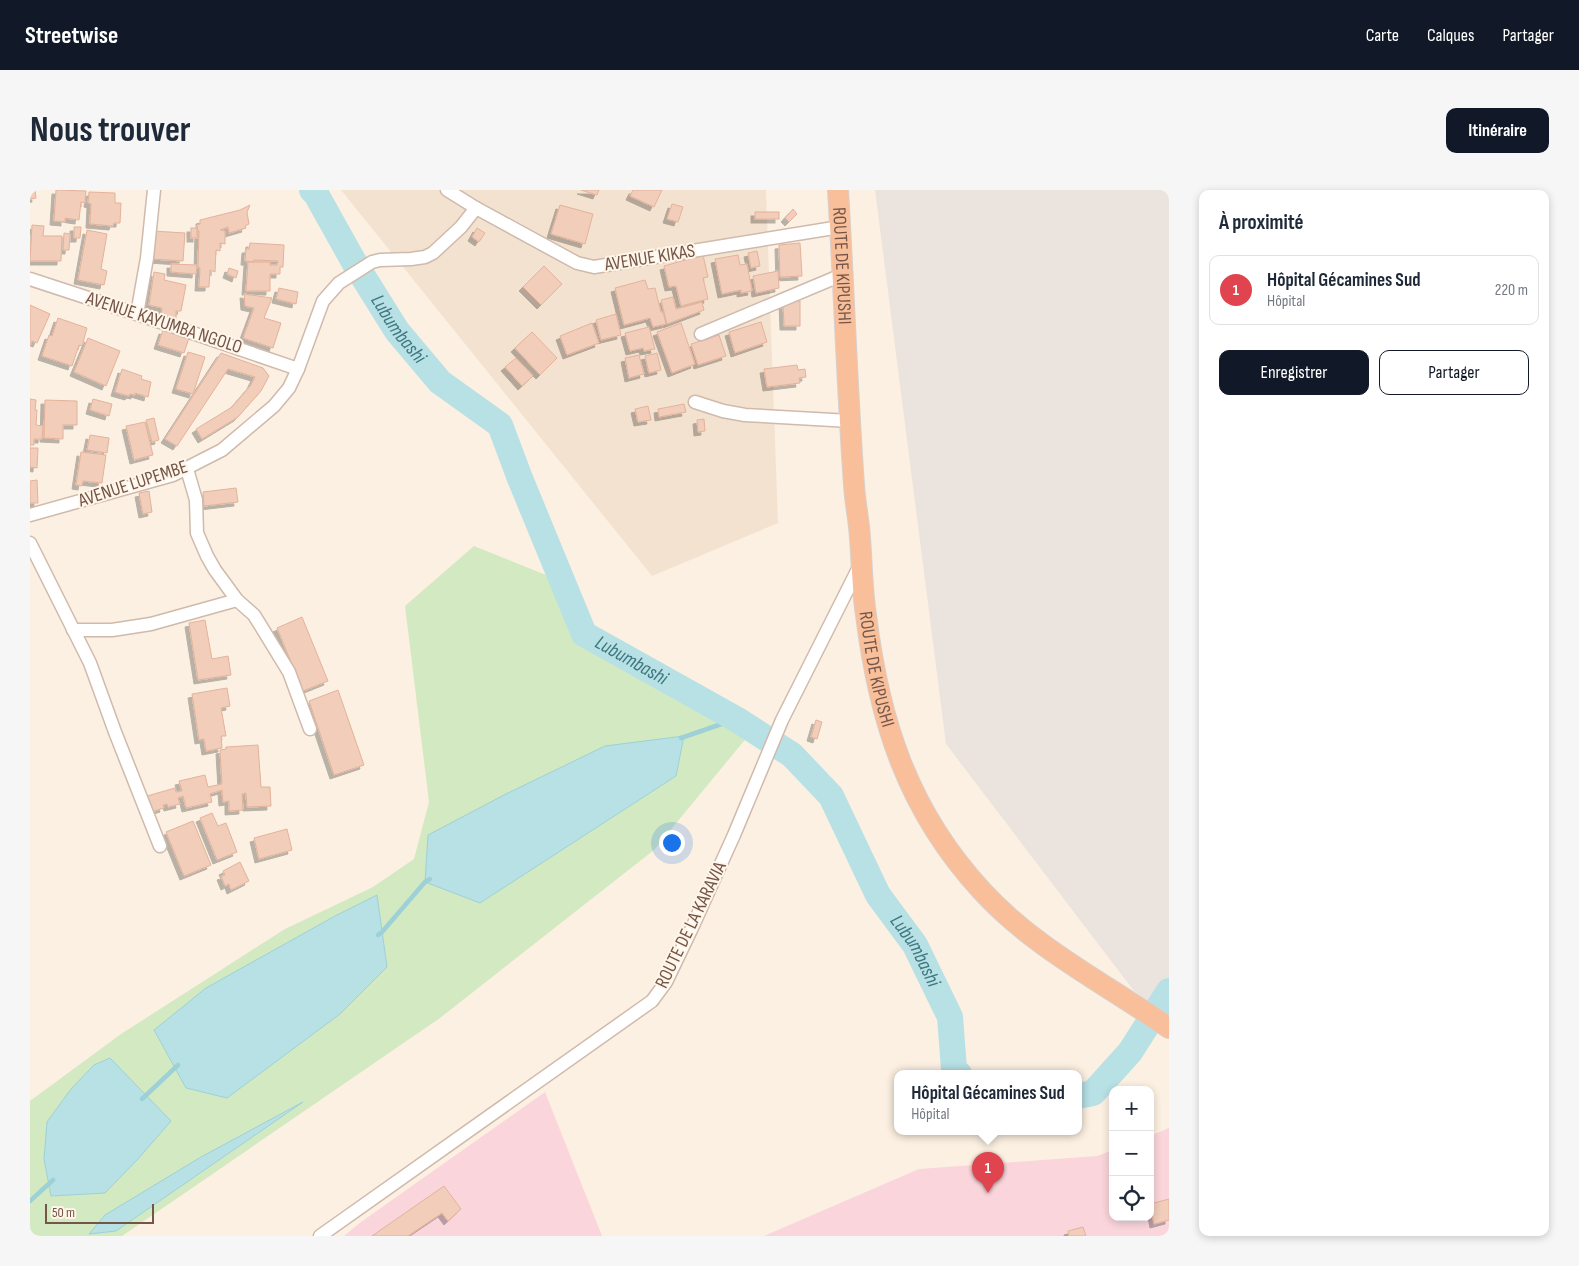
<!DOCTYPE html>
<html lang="fr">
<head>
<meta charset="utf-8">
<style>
  body { margin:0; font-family:"Sofia Sans Condensed",sans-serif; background:#f6f6f7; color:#1f2937 }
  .controls { position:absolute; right:15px; bottom:15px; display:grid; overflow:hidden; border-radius:10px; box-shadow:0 2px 8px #0003 }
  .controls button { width:45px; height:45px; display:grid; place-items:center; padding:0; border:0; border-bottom:1px solid #e0e1e3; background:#fff; color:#1f2937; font:25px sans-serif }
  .scale { position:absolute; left:15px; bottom:12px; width:109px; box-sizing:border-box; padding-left:5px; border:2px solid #735649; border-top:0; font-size:14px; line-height:18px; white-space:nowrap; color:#735649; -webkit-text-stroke:4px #fff5e8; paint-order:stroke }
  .you { position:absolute; left:641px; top:652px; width:18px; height:18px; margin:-12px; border:4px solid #fff; border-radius:50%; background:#1a73e8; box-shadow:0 0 0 8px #1a73e833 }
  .badge { display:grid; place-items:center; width:32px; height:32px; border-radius:50%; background:#111827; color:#fff; font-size:16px; font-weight:700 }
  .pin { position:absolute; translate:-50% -41px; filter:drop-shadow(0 1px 2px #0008) }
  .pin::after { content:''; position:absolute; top:26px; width:18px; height:15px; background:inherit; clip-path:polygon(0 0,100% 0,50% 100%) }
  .popup { position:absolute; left:864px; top:880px; width:188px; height:65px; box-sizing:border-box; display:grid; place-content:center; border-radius:10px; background:#fff; filter:drop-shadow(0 1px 4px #0005); font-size:16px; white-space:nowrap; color:#747a83 }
  .popup b { font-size:19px; color:#1f2937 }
  .popup::after { content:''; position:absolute; left:50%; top:100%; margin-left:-10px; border:10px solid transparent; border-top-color:#fff }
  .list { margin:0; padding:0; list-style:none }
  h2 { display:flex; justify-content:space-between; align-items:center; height:65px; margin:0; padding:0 20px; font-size:21px }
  h2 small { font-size:16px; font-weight:400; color:#747a83 }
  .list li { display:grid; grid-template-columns:32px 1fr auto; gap:15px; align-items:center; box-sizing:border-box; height:70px; margin:0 10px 10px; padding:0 10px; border:1px solid #e0e1e3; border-radius:10px }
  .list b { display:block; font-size:19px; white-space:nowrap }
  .list p { margin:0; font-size:16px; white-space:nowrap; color:#747a83 }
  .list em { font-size:16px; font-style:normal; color:#747a83 }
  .actions { display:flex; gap:10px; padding:15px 20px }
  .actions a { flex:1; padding:11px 0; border:1px solid #111827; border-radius:10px; text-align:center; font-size:18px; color:#111827 }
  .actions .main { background:#111827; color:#fff }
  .icon { flex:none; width:28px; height:28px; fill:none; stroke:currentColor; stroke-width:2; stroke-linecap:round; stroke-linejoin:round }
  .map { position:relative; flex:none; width:1139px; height:1046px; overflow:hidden; border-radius:10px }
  header { display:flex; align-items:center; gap:30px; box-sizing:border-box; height:70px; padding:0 25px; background:#111827; color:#fff }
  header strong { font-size:24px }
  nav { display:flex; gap:28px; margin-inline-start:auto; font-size:18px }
  .intro { display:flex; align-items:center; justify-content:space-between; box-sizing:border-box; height:120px; padding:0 30px }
  h1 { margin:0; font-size:35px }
  .button { padding:12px 22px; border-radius:10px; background:#111827; color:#fff; font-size:18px; font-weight:700 }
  main { display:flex; gap:30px; padding:0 30px }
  aside { flex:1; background:#fff; border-radius:10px; box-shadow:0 2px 8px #0003 }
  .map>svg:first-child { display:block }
  .residential { fill:#f4e2d0 }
  .industrial { fill:#ebe3dd }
  .medical { fill:#fad5db }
  .green { fill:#d3e9c1 }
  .water { fill:#b7e1e5; stroke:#9dd1d7 }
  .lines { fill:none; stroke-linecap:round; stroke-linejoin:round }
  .stream { stroke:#9dd1d7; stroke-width:4.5 }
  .river { stroke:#b7e1e5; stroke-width:26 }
  .building { fill:#f1cdba; stroke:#e4b29a; filter:url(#shadow) }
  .minor-casing { stroke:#cfbaac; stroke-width:15 }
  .trunk-casing { stroke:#d8d0cc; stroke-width:22 }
  .minor { stroke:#fff; stroke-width:12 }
  .trunk { stroke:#f8bf9a; stroke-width:20 }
  .labels { text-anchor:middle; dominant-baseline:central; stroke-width:4; stroke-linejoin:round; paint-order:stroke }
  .street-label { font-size:19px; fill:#735649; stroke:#fff5e8 }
  .water-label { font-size:20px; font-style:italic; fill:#3f7880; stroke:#fff5e8 }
</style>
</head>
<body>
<header>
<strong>Streetwise</strong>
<nav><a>Carte</a><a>Calques</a><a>Partager</a></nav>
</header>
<div class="intro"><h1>Nous trouver</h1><a class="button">Itinéraire</a></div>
<main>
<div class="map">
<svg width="1139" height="1046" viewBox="0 0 1139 1046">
  <defs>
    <filter id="shadow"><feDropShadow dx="-4" dy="4" stdDeviation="0" flood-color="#0004"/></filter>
  </defs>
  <rect width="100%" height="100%" fill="#fcf0e2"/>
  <path class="residential" d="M311,0H736L748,333L622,386Z"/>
  <path class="industrial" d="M845,0H1139V825L1104,801L916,554Z"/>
  <g class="medical">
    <path d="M515,902L572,1046H314L331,1032Z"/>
    <path d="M1139,938V1046H734L889,979L1067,966L1083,960V1027H1120V946Z"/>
  </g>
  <path class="green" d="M444,356L521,387L550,445L646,495L718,546L624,660L410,828L92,1046H0V911L91,844L255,739L343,697L384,669L399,612L375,416Z"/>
  <g class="water">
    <path d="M654,546L646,586L450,713L395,692L398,645L474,605L575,556Z"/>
    <path d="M347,705L357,777L310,824L197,908L156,898L124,840L176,798L305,726Z"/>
    <path d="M80,868L141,931L108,969L75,1003L21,1006L14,969L17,932L41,899L64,875Z"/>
    <path d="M273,912L86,1041L59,1044L75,1025L171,967Z"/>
  </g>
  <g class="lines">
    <g class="stream">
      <path d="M651,548L706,529"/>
      <path d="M348,745L352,742L395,692L400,689"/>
      <path d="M112,909L148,875"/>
      <path d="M0,1011L23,990"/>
    </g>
    <g class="river">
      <path id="s1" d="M282,0L286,4L324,72L367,141L410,192L470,235L489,286L554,444L706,529L762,565L801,606L848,705L885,755L920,827L924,879L929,884"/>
      <path d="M1048,906L1063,903L1100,862L1139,801"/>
    </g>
  </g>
  <g class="building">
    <path d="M0,0H5L6,8L0,9Z"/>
    <path d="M26,0L56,1L55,13L51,12L49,30L35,28V32L24,31Z"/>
    <path d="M551,0H569L567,5Z"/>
    <path d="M603,0H632L624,17L600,6Z"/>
    <path d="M59,2L85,3V13H91L90,33H84L83,36L60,34L61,14L58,13Z"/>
    <path d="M642,14L653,17L648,32L637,29Z"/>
    <path d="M220,15L217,22L219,34L215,36L216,38L199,43L198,37L190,40L195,41V54L190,53V61L186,60L185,82L180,80L179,97H169L170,78L168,77L169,41H168L167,35L170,34V30L210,20Z"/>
    <path d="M530,15L563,24L555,54L521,44Z"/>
    <path d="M763,19L767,24L759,32L755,28Z"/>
    <rect x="725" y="22" width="24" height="7"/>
    <path d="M2,35L14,36L13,46H32L31,71H0Z"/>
    <path d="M44,37H51L50,48H44Z"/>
    <rect x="161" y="38" width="6" height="10"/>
    <path d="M447,38L455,43L449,52L442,47Z"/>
    <path d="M57,40L77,44L71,79L77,81L74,95L48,90Z"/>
    <path d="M123,41L155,43L153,71L122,69Z"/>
    <path d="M34,43L40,44L39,60H33Z"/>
    <path d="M220,53L254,55L253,77H250V84H240V101H216L218,72H240V75H247L248,71L224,70V72L215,71L216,59H219Z"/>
    <path d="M770,53L772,86L750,87L749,55Z"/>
    <path d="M727,61L730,76L721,78L718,63Z"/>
    <path d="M673,65L678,87L673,88L678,109L651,116L646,96L639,97L634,76Z"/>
    <path d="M708,65L710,75L717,74L722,101L711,103V100L692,104L685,69Z"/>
    <path d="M141,74L167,75L166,84L141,82Z"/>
    <path d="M514,76L532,94L511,115L493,97Z"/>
    <path d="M199,78L208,81L206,88L197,84Z"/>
    <path d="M748,81L749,98L726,103L723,86Z"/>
    <path d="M124,82L135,84L134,90L156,95L151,121H146V128L131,126L132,118L119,115Z"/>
    <path d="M615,90L618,99L625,98L631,122H633L636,134L623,137L620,128L594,135L585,98Z"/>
    <path d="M249,98L268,102L266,114L246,109Z"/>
    <path d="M214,104L242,108L234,128L251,133L243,158L213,148L224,118L215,116Z"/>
    <path d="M643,107L646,119L672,112L674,120L637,134L631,110Z"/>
    <path d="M753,111H770V136H754Z"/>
    <path d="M0,115L20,124L7,153L2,151L0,156Z"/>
    <path d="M586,124L591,145L571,150L566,130Z"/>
    <path d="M28,128L57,138L52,156L49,155L42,176L12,166L19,145L22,146Z"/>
    <path d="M731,132L737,152L705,163L699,142Z"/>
    <path d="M562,133L569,153L537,165L530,146Z"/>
    <path d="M651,133L665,174L642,183L627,142Z"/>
    <path d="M619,137L625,159L614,161L613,158L600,161L595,143Z"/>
    <path d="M133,140L159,148L154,163L128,155Z"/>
    <path d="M502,142L527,168L510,185L485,158Z"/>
    <path d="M689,145L696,166L668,175L661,154Z"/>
    <path d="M58,148L90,161L76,196L44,182Z"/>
    <path d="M158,162L175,167L163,204L146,199Z"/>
    <path d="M191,163L233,178L239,186L231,201L208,227L172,249L166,239L202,217L221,195L225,187L198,179L147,256L135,249Z"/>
    <path d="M627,163L631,180L619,183L615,166Z"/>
    <path d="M609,165L614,184L599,188L595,168Z"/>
    <path d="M486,168L503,186L492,196L475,177Z"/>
    <path d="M767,175L768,180L775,179L776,187L769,188L770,193L737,197L734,179Z"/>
    <path d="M92,179L106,184L112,186L111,189L121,192L118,207L105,203V205L100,204L99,206L85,202Z"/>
    <path d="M0,209L6,210L5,220H7L6,235L13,236L12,249H4V255H0Z"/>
    <path d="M63,209L82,214L79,226L60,220Z"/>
    <path d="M15,210L47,211V235H33V249L14,248Z"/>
    <path d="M654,214L656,222L629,227L628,219Z"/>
    <path d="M618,216L621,230L608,232L605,219Z"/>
    <path d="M124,228L129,250L122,252L116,230Z"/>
    <path d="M674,229L675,241L668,242L667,230Z"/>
    <path d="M115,232L123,265L104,270L96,236Z"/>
    <path d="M60,245L79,248L77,263L57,260Z"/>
    <path d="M0,258H8L7,278L0,277Z"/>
    <path d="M51,262L76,265L72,293L53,291L52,296L46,295Z"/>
    <path d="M7,290L8,313H0V291Z"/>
    <path d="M206,298L208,312L174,316L173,302Z"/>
    <path d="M119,301L122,322L113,324L109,303Z"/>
    <path d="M272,427L298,491L273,501L247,438Z"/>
    <path d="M175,430L182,469L198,466L201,485L168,490L159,433Z"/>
    <path d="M197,498L200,516L191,518L196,546H191L192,558L176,561L174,549L169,550L162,504Z"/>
    <path d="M308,500L334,575L304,585L279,511Z"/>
    <path d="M786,530L792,532L787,549L781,547Z"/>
    <path d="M228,555L231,597H240L241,616L217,617L216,603L212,604L213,620L199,621V611L193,612L192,600L180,604L182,612L156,618L153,606L148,608L150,614L138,617L137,614L133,615L134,618L121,622L117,606L145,598L146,602L152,601L149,591L175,585L178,597L192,594L190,560L196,559V557Z"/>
    <path d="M182,623L188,636L196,633L207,662L187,670L170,628Z"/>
    <path d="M163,631L181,675L154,686L136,642Z"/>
    <path d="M257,639L262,660L229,669L224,648Z"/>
    <path d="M210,672L219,691L201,700L199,694L195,696L191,686L195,685L193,681Z"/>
    <path d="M414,996L431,1019L418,1031L412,1023L378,1046H342Z"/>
    <path d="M1139,1009V1030L1124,1034L1120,1014Z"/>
    <path d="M1053,1037L1056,1046H1039L1038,1041Z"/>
  </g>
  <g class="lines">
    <g class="minor-casing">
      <g id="minor">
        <path d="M417,0L446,18L547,73L564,77L810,37"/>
        <path d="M0,89L107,124L268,179"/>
        <path d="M107,124L117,68L124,0"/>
        <path d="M671,144L814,84"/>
        <path d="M665,212L693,221L715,225L820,231"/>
        <path d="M157,279L166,310L167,343L177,366L185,380L207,410L224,425L259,482L280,539"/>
        <path d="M0,325L143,285L192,260L244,216L259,198L268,179L293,111L309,93L342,72L350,70L381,69L395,67L403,63L431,37L446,18"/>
        <path d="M0,353L60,473L85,542L130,656"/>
        <path d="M43,440H82L121,434L207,410"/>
        <path d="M290,1046L622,811L636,792L661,740L704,645L752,530L830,375"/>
      </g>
    </g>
    <g class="trunk-casing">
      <g id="trunk">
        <path id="s2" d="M808,0C814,98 817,197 824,295C825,313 829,330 830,348C832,373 832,399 836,425C849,531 878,621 952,701C1004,758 1076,794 1139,838"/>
      </g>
    </g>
    <use href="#minor" class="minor"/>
    <use href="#trunk" class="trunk"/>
  </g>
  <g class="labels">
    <g class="street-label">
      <text transform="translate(620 68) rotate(-9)">AVENUE KIKAS</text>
      <text stroke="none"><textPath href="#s2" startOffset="76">ROUTE DE KIPUSHI</textPath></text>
      <text transform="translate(134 133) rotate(18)">AVENUE KAYUMBA NGOLO</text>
      <text transform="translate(103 294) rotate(-18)">AVENUE LUPEMBE</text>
      <text stroke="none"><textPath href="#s2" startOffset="481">ROUTE DE KIPUSHI</textPath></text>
      <text transform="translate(661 735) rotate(-64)">ROUTE DE LA KARAVIA</text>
    </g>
    <g class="water-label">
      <text stroke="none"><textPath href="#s1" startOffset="164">Lubumbashi</textPath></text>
      <text stroke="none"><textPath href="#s1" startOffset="585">Lubumbashi</textPath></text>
      <text stroke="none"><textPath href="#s1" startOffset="1005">Lubumbashi</textPath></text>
    </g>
  </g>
</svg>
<div class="controls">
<button>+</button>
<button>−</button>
<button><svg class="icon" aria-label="locate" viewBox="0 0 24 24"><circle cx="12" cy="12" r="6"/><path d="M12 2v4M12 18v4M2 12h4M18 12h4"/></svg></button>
</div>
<div class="scale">50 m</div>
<div class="you"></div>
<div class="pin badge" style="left:958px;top:1003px;background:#e0444e">1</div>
<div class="popup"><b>Hôpital Gécamines Sud</b>Hôpital</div>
</div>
<aside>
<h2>À proximité<small></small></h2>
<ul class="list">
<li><span class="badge" style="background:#e0444e">1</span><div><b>Hôpital Gécamines Sud</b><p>Hôpital</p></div><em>220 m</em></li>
</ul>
<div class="actions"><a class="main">Enregistrer</a><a>Partager</a></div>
</aside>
</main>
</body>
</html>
